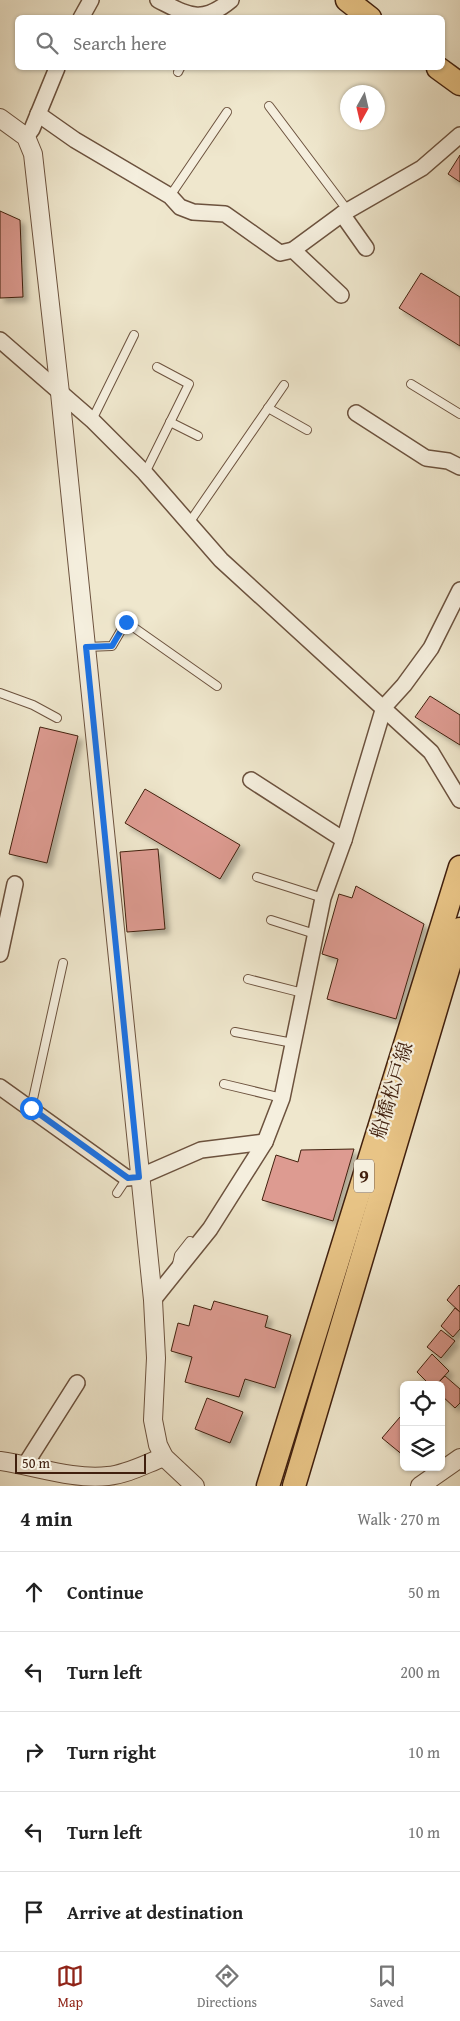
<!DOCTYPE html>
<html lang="en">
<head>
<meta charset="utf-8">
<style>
  body { margin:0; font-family:"Gentium Book Plus","Noto Serif JP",serif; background:#f6f6f6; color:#222 }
  .controls { position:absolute; right:15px; bottom:15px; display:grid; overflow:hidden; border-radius:8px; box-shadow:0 1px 4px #0004 }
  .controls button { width:45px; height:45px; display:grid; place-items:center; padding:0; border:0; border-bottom:1px solid #e0e0e0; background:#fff; color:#222; font:25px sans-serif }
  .compass { position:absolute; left:340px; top:85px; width:45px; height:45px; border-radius:50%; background:#fff; box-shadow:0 1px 4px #0004; rotate:188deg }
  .scale { position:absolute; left:15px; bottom:12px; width:131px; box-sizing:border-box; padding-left:5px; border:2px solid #41200e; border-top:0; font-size:14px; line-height:18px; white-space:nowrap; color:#41200e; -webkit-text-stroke:4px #f5efde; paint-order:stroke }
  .stop { position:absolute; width:15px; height:15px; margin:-11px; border:4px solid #1a73e8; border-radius:50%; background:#fff }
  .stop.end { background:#1a73e8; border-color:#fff; box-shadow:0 1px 5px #0008 }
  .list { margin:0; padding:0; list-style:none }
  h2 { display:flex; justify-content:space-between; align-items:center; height:65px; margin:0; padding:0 20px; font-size:21px }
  h2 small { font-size:16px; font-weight:400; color:#767676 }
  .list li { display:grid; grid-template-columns:32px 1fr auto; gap:15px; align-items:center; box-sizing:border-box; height:80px; padding:0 20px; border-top:1px solid #e0e0e0 }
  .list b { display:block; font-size:19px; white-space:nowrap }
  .list em { font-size:16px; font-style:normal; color:#767676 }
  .icon { flex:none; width:28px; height:28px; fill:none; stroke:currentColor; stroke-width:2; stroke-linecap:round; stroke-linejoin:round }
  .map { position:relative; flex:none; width:460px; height:1486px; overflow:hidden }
  .search { position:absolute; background:#fff; box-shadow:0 1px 4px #0004; left:15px; right:15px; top:15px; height:55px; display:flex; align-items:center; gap:12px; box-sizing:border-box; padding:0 18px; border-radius:8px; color:#767676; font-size:19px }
  .sheet { height:465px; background:#fff }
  nav { display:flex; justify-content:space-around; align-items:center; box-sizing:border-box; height:70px; border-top:1px solid #e0e0e0; background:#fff; font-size:14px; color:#767676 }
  nav a { display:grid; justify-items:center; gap:2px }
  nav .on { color:#8f2418 }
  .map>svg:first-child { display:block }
  .building { fill:#dd9b91; stroke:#41200e; filter:url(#shadow) }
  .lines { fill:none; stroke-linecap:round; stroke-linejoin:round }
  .service-casing { stroke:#6c523e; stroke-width:10 }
  .minor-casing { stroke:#6c523e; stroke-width:18 }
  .tertiary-casing { stroke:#6c523e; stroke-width:20 }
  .primary-casing { stroke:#41200e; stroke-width:25 }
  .service { stroke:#f5efde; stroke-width:8 }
  .minor { stroke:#f5efde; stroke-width:15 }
  .tertiary { stroke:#f5efde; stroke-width:18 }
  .primary { stroke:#e8c486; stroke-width:22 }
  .route { stroke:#1a73e8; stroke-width:6 }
  .labels { text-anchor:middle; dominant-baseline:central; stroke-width:4.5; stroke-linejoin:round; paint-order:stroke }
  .shield { fill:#f5efde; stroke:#775e4c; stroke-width:1 }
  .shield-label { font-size:19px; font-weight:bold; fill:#41200e }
  .street-label { font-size:20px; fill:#41200e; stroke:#f5efde }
</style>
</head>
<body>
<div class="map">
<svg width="460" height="1486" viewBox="0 0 460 1486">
  <defs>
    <filter id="shadow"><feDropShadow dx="4.5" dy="4.5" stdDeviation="2.5" flood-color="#0004"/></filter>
  </defs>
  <rect width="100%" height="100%" fill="#efe7cd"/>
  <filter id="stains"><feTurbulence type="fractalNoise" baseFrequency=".004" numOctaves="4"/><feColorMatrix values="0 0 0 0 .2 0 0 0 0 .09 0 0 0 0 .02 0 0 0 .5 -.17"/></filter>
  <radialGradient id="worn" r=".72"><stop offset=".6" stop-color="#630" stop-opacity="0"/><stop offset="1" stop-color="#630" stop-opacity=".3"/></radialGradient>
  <g class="building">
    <path d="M460,155V182L448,174Z"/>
    <path d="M0,211L20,220L23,297L0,298Z"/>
    <path d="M421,273L460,297V346L399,308Z"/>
    <path d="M430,696L460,715V745L415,717Z"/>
    <path d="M40,727L78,736L47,863L9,854Z"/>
    <path d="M145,789L240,845L220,879L125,823Z"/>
    <path d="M158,849L165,929L127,932L120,852Z"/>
    <path d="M356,886L424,924L396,1019L327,999L338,959L322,954L339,894L352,898Z"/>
    <path d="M354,1149L333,1221L262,1200L276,1155L298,1162L301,1150Z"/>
    <path d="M459,1285L460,1286V1312L447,1300Z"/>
    <path d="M214,1301L268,1316L265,1327L291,1335L275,1388L245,1379L239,1397L185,1382L192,1357L171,1351L178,1323L189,1326L194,1305L211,1310Z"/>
    <path d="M455,1308L460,1312V1329L453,1337L441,1326Z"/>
    <path d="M441,1330L455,1341L441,1358L427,1347Z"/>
    <path d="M432,1354L449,1371L436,1385H430L417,1372Z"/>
    <path d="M445,1376L460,1389V1403L455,1408L441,1395V1385H436Z"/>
    <path d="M207,1398L243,1412L230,1443L195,1429Z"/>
    <path d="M400,1417L404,1420V1456L382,1438Z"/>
  </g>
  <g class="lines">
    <g class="service-casing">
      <g id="service">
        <path d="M178,72L180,68"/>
        <path d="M269,106L348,211"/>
        <path d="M170,196L227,112"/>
        <path d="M411,384L460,414"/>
        <path d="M268,408L307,430"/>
        <path d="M92,420L134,335"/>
        <path d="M170,422L198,436"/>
        <path d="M145,473L189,384L157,367"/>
        <path d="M189,523L284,385"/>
        <path d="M86,647L112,646L126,622L217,686"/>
        <path d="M0,693L33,705L57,718"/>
        <path d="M257,877L323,898"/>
        <path d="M271,920L315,934"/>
        <path d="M248,979L303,993"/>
        <path d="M235,1032L293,1043"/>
        <path d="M224,1084L282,1098"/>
        <path d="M31,1108L63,963"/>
        <path d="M117,1193L127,1178"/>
        <path d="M177,1264L179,1255L190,1241L196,1247"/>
      </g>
    </g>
    <g class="minor-casing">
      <g id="minor">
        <path d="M158,0C188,15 201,25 231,0"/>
        <path d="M81,18L91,0"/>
        <path d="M38,114L75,140L170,196L180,207L193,212L225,214L280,253L293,250L342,214L422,168L460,135"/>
        <path d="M26,137L32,129L57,68"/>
        <path d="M342,214L366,248"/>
        <path d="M293,250L341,295"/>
        <path d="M0,340L92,420L145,473L221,560L431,752L460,800"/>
        <path d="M356,413L426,458L448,461L460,467"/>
        <path d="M251,780L344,840"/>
        <path d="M0,954L15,884"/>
        <path d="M0,1087L127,1178L139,1177L201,1150L265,1142"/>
        <path d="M153,1300L210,1229L265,1142L282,1098L323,898L344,840L384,707L404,685L431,648L460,590"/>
        <path d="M25,1465L77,1383"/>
      </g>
    </g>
    <g class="tertiary-casing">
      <g id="tertiary">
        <path d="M0,118L26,137L33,154L60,393L153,1300L156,1358L153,1420L158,1445L164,1457L195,1486"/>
        <path d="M0,1461C35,1466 73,1480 108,1476C128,1474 145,1464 164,1457"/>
        <path d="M420,1486L460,1458"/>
      </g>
    </g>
    <g class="primary-casing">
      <g id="primary">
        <path d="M347,0L370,18"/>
        <path d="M438,68L460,84"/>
        <path d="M268,1486L460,867"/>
        <path d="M294,1486L460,929"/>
      </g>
    </g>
    <use href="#service" class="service"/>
    <use href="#minor" class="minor"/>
    <use href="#tertiary" class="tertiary"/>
    <use href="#primary" class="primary"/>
  </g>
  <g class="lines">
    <path class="route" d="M31,1108L128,1178L139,1177L86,647L112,646L126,622"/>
  </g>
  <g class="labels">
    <rect class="shield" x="354" y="1159.5" width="20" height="33" rx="4"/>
    <g class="shield-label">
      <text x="364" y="1176">9</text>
    </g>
    <g class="street-label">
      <text transform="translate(391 1090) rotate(-73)">船橋松戸線</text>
    </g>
  </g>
  <rect width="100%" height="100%" filter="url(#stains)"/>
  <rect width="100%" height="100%" fill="url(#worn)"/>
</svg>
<div class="controls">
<button><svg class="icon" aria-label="locate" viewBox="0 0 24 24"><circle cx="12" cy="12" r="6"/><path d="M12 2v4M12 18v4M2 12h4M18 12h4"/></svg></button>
<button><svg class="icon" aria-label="layers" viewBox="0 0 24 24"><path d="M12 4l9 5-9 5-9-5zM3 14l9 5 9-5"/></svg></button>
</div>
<svg class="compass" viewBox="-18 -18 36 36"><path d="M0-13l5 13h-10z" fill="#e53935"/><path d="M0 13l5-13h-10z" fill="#767676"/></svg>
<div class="scale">50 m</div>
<div class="stop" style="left:31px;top:1108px"></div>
<div class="stop end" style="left:126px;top:622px"></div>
<div class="search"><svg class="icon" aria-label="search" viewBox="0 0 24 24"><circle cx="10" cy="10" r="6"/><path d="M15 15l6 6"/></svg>Search here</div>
</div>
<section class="sheet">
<h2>4 min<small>Walk · 270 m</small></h2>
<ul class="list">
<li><svg class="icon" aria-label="ahead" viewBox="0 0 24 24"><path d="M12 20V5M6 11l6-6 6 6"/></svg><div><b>Continue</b></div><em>50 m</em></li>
<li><svg class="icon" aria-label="left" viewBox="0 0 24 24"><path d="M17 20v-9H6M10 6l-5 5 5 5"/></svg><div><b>Turn left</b></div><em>200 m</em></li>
<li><svg class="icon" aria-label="right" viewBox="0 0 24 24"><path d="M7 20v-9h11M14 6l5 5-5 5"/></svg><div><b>Turn right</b></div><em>10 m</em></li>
<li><svg class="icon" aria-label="left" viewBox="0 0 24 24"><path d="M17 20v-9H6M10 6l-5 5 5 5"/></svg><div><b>Turn left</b></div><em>10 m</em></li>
<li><svg class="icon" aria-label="arrive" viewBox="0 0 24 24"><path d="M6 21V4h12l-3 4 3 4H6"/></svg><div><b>Arrive at destination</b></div></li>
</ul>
</section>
<nav>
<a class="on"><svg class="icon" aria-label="map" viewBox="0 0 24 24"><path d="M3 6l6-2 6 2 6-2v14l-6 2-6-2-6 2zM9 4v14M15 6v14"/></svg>Map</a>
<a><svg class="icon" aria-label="directions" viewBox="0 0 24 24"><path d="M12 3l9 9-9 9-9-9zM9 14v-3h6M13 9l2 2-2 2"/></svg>Directions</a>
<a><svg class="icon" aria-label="saved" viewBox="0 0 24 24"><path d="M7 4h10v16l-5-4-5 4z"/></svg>Saved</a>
</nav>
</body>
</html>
